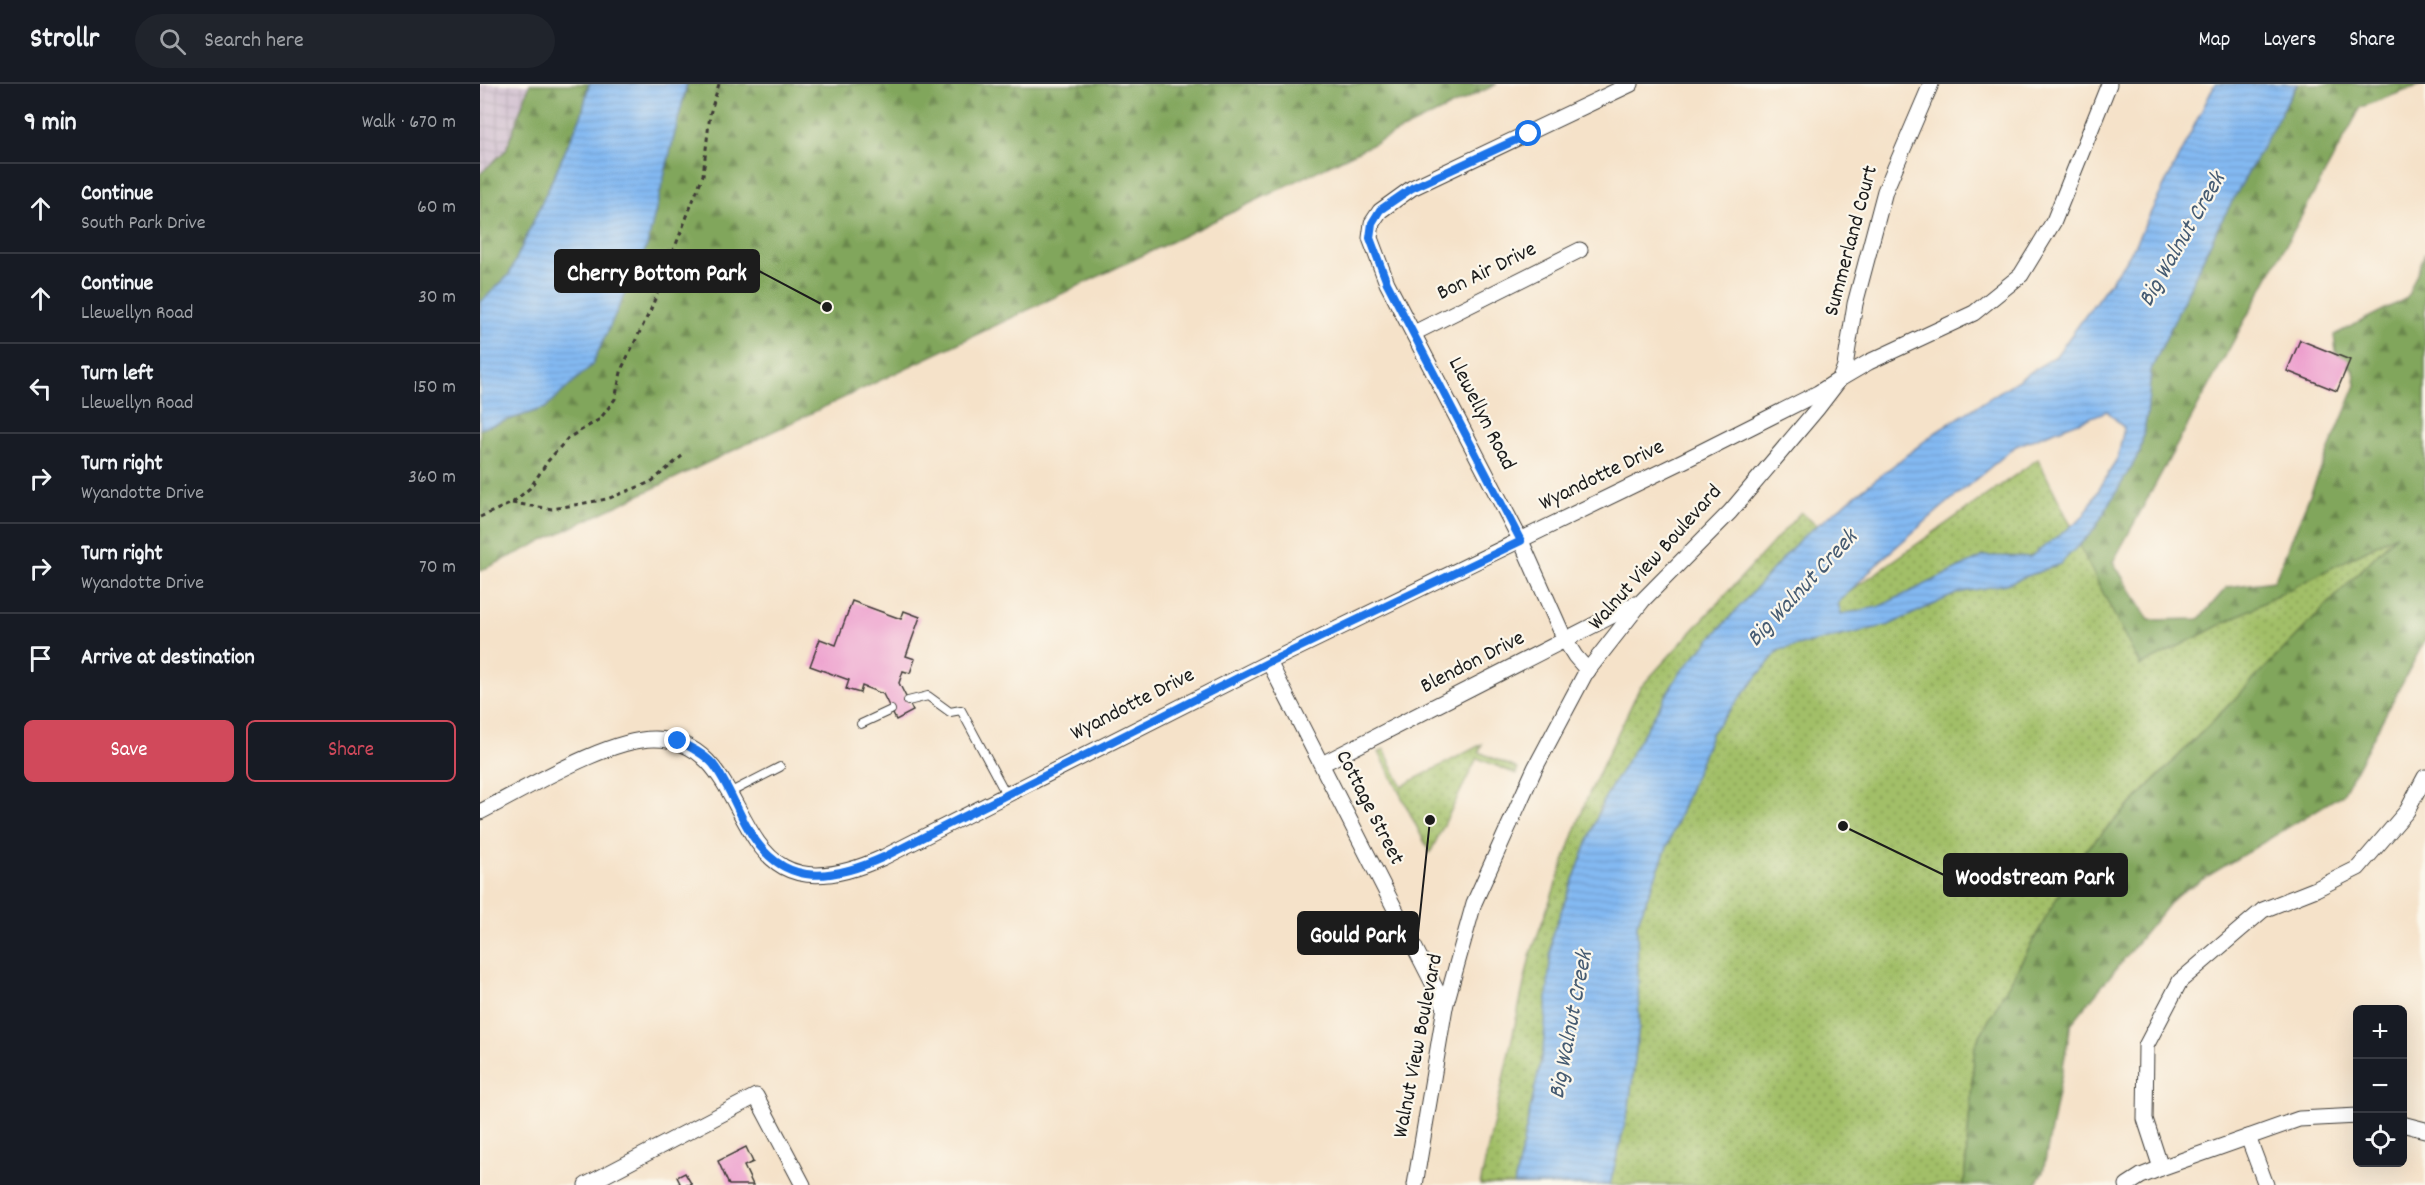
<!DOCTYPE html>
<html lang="en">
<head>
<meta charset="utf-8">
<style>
  body { margin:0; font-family:Dekko,sans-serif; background:#20242c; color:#f1f3f6 }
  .controls { position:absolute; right:18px; bottom:18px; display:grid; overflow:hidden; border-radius:9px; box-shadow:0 6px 24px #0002 }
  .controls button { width:54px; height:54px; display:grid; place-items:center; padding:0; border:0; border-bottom:2px solid #363941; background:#171b24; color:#f1f3f6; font:30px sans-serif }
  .stop { position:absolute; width:18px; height:18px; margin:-14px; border:4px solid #1a73e8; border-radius:50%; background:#fff }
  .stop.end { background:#1a73e8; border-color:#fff; box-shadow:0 2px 6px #0008 }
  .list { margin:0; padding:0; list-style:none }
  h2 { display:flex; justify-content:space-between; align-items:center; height:78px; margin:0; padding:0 24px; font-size:26px }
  h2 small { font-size:20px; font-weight:400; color:#9ea1a6 }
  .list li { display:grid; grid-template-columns:39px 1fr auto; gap:18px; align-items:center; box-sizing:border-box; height:90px; padding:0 24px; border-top:2px solid #363941 }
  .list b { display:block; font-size:22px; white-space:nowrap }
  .list p { margin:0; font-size:20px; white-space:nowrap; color:#9ea1a6 }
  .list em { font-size:20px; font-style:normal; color:#9ea1a6 }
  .actions { display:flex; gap:12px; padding:18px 24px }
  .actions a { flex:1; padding:14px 0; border:2px solid #d1495b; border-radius:9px; text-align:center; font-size:21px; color:#d1495b }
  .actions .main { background:#d1495b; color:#fff }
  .icon { flex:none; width:33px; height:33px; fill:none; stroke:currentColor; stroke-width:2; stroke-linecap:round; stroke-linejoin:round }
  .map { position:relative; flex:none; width:1945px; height:1101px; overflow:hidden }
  header { display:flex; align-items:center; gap:36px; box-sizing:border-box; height:84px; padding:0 30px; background:#171b24; border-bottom:2px solid #363941 }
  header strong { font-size:28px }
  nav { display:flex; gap:33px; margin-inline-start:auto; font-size:21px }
  .search { width:420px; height:54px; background:#20242c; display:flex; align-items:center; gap:15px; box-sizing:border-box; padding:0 21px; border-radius:33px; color:#9ea1a6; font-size:22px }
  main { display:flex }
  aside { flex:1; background:#171b24 }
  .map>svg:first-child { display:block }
  .industrial { fill:url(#industrial-grid) }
  .green { fill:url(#green-dots); stroke:#5f6e42; stroke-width:1.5 }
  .forest { fill:url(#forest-firs); stroke:#4e613c; stroke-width:1.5 }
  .water { fill:url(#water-rules); stroke:#506a87; stroke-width:1.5; fill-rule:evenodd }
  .building { fill:#ed9ecd }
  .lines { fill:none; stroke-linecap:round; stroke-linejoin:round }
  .lane-casing { stroke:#3d3a36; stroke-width:10 }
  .street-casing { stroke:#3d3a36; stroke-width:17 }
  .path { stroke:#3d3a36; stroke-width:3; stroke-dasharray:4.5 4.5; stroke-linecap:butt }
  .lane { stroke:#fff; stroke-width:8 }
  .street { stroke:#fff; stroke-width:15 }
  .route { stroke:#1a73e8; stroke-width:8 }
  .labels { text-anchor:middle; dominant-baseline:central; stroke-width:4.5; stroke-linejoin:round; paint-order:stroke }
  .street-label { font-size:22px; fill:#1c1c1c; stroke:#fbf7ec }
  .water-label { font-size:24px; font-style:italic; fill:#455b72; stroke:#fbf7ec }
  .leader { fill:none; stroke:#1c1c1c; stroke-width:2 }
  .callout-dot { fill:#1c1c1c; stroke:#fbf7ec; stroke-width:2 }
  .callout { fill:#1c1c1c; stroke:#1c1c1c; stroke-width:2 }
  .callout-label { font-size:24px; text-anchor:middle; font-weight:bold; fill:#fff }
</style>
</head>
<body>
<header>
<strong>Strollr</strong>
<div class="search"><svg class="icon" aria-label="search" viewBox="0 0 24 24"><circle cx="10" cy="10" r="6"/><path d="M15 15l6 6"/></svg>Search here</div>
<nav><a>Map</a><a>Layers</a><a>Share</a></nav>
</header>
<main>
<aside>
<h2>9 min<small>Walk · 670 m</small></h2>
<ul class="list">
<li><svg class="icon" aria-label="ahead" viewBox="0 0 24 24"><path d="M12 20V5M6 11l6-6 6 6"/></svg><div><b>Continue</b><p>South Park Drive</p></div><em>60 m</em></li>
<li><svg class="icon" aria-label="ahead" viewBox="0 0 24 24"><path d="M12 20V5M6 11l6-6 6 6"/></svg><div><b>Continue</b><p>Llewellyn Road</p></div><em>30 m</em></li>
<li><svg class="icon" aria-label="left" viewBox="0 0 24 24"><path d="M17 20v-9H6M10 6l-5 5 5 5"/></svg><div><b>Turn left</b><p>Llewellyn Road</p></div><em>150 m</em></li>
<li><svg class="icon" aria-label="right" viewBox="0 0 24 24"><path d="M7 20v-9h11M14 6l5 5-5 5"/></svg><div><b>Turn right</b><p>Wyandotte Drive</p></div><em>360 m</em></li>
<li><svg class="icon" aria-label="right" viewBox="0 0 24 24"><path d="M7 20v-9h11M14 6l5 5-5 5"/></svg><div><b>Turn right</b><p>Wyandotte Drive</p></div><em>70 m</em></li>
<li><svg class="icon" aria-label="arrive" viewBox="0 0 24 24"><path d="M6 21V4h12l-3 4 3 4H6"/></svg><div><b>Arrive at destination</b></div></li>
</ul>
<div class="actions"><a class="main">Save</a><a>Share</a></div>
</aside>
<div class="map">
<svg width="1945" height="1101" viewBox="0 0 1945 1101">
  <defs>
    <pattern id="industrial-grid" width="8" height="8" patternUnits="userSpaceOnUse" patternTransform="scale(1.5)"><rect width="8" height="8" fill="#cfbdcf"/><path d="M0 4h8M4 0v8" fill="none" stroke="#b1a2b1"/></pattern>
    <pattern id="green-dots" width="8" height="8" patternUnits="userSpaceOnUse" patternTransform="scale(1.5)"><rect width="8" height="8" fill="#a2bf67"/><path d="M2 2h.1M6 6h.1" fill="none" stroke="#839a54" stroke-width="1.8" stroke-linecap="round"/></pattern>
    <pattern id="forest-firs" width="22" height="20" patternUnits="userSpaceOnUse" patternTransform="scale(1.5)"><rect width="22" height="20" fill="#81a65c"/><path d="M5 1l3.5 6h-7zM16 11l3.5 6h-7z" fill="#69864b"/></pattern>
    <pattern id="water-rules" width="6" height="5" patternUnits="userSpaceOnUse" patternTransform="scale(1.5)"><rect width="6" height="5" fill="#83b9f2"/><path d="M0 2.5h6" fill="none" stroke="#719ecf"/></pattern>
  </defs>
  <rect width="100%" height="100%" fill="#fbf7ec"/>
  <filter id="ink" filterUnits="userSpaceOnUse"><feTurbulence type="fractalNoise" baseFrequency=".0167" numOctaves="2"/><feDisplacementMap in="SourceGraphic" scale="12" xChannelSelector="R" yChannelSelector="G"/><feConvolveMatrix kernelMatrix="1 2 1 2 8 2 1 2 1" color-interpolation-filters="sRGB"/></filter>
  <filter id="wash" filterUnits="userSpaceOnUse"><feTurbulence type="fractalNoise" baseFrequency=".008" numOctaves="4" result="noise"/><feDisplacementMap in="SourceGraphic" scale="24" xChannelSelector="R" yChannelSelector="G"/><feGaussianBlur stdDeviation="1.35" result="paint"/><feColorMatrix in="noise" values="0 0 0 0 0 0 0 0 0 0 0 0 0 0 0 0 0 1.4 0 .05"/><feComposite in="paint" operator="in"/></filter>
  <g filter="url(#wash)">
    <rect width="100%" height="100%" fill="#f5e2c9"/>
    <path class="industrial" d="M0,0H50L26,66L0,90Z"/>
    <g class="green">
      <path d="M1558,375L1660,581L1918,449L1601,771L1495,961L1484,1101H1000L1050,872L1107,714L1159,605L1321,428L1377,477L1359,515Z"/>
      <path d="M1002,660L999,668L1038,685L1036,690L997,674L950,769L899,668L904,665L922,702Z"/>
    </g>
    <g class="forest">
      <path d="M50,0H109L102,30L29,191L0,219V90L26,66Z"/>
      <path d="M207,0H1017L678,164L0,487V345L65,324L204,15Z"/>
      <path d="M1818,0H1943L1881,23L1633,478L1669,536L1719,535L1747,503L1794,497L1876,301L1874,287L1856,268L1854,251L1927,214L1945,169V556L1863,710L1695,812L1591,940L1563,1088L1555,1101H1484L1495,961L1601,771L1916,451L1660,582L1599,461L1614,446L1660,368L1667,331L1671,286L1737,145L1788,49Z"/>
    </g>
    <g class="water">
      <path d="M109,0H207L167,162L112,281L65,324L0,345V219L29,191L102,30Z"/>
      <path d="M1735,0H1817L1737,145L1671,286L1667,331L1660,368L1614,446L1580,480L1526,500L1478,509L1409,541L1299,566L1232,648L1157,840L1159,942L1149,1023L1130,1101H1034L1063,966L1072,851L1124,715L1199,590L1321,454L1456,348L1576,272L1649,172ZM1627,327L1644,344L1638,373L1603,433L1550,473L1504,472L1398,523L1361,530L1358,519L1401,476L1460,425L1536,362Z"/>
    </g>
    <g id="blocks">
      <g class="building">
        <path d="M1820,256L1870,276L1857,307L1807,287Z"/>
        <path d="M372,517L421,535L424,527L440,533L426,572L435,575L430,589L423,587L419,599L433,627L416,636L403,610L382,602L380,609L366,605L369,596L330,582L340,555L356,561Z"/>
        <path d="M266,1063L273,1078L264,1082L273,1101H249L238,1077Z"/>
        <path d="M205,1089L212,1101H197L200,1099L197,1093Z"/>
      </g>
    </g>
  </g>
  <g filter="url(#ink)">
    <use href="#blocks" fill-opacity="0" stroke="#3d3a36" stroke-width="1.5"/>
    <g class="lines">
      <g class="lane-casing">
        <g id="lane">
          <path d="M428,617L448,612L470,628L481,626L526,710"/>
          <path d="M381,640L411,626"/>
          <path d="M249,709L300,683"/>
        </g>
      </g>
      <g class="street-casing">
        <g id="street">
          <path d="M934,249L1100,166"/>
          <path d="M789,578L965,923"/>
          <path d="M1108,587L1095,572L1085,556L1041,457L907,199L890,154L892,139L900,127L932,104L1151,0"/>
          <path d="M842,680L1155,520"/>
          <path d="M0,728C44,706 128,654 175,655C286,656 236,850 404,773L789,578L1205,376L1338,309L1360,295L1365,282L1375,220L1405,107L1451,0"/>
          <path d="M1922,1040L1945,1046"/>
          <path d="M1768,1053L1786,1101"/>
          <path d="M1681,1084L1665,1035L1666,962L1700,897L1783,826L1836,805L1878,784L1927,727L1945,693"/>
          <path d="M106,1101L276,1012L323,1101"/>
          <path d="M935,1101L965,923L994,819L1055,684L1105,590L1163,516L1250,428L1337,325L1360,295L1389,278L1494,229L1541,191L1574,137L1629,0"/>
          <path d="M1647,1101L1661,1092L1681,1084L1819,1035L1878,1032"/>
        </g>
      </g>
      <g class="path">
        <path d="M32,419L72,425L127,415L171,398L202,372"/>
        <path d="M0,433L32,419L50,404L68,377L88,354L120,335L135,315L142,284L171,225L223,91L230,30L239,0"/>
      </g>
      <use href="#lane" class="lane"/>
      <use href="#street" class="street"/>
    </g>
  </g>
  <g class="lines" filter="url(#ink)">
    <path class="route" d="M198,657C210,663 224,670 233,680C247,698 255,721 266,741C299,803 347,799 404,773L789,578L1041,457L907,199L890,154L892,139L900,126L932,104L1049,50"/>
  </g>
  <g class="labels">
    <g class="street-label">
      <text transform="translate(1372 157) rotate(-75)">Summerland Court</text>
      <text transform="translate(1007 188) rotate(-26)">Bon Air Drive</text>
      <text transform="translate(1001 330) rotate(63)">Llewellyn Road</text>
      <text transform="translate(1122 392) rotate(-26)">Wyandotte Drive</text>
      <text transform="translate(1176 474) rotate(-48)">Walnut View Boulevard</text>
      <text transform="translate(993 579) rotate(-27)">Blendon Drive</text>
      <text transform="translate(653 621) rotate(-27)">Wyandotte Drive</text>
      <text transform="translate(889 724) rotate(63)">Cottage Street</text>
      <text transform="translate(939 962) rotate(-79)">Walnut View Boulevard</text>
    </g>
    <g class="water-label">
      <text transform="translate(1703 156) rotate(-60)">Big Walnut Creek</text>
      <text transform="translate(1323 505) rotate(-47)">Big Walnut Creek</text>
      <text transform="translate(1092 941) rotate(-79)">Big Walnut Creek</text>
    </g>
  </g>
  <path class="leader" d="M347 223L279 187M1363 742L1464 791M950 736L938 849"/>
  <g class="callout-dot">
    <circle cx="347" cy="223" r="6"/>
    <circle cx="1363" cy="742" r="6"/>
    <circle cx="950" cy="736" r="6"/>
  </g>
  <g class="callout">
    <rect x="75" y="166" width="204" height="42" rx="6"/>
    <rect x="1464" y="770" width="183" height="42" rx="6"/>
    <rect x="818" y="828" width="120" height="42" rx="6"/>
  </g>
  <g class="callout-label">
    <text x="177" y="196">Cherry Bottom Park</text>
    <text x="1555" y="800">Woodstream Park</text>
    <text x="878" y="858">Gould Park</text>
  </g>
</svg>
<div class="controls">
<button>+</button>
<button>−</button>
<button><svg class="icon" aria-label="locate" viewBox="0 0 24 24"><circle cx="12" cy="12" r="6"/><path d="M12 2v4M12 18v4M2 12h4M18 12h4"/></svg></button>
</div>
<div class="stop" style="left:1049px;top:50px"></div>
<div class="stop end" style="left:198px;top:657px"></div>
</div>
</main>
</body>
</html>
